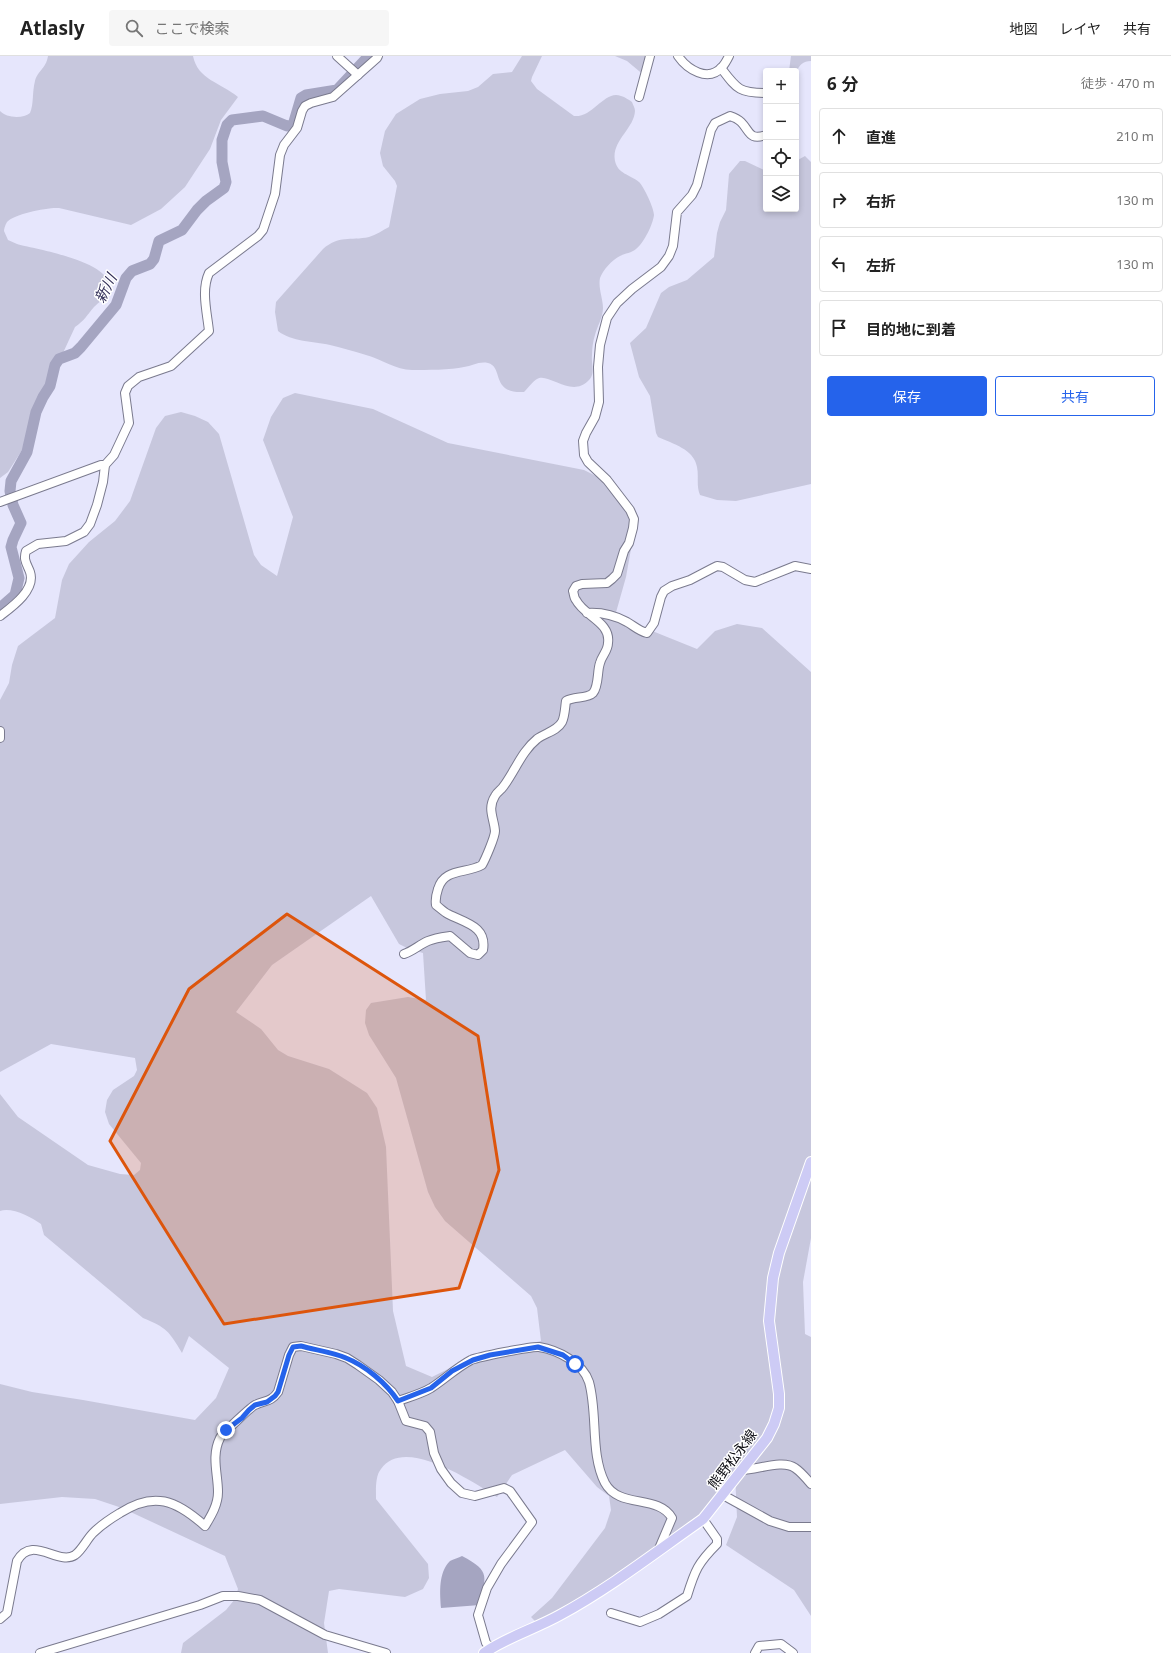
<!DOCTYPE html>
<html lang="ja">
<head>
<meta charset="utf-8">
<style>
  body { margin:0; font-family:"Noto Sans","Noto Sans JP",sans-serif; background:#f6f6f6; color:#222 }
  .controls { position:absolute; right:12px; top:12px; display:grid; overflow:hidden; border-radius:4px; box-shadow:0 2px 6px #0003 }
  .controls button { width:36px; height:36px; display:grid; place-items:center; padding:0; border:0; border-bottom:1px solid #e0e0e0; background:#fff; color:#222; font:20px sans-serif }
  .stop { position:absolute; width:12px; height:12px; margin:-9px; border:3px solid #2563eb; border-radius:50%; background:#fff }
  .stop.end { background:#2563eb; border-color:#fff; box-shadow:0 1px 4px #0008 }
  .list { margin:0; padding:0; list-style:none }
  h2 { display:flex; justify-content:space-between; align-items:center; height:52px; margin:0; padding:0 16px; font-size:17px }
  h2 small { font-size:13px; font-weight:400; color:#767676 }
  .list li { display:grid; grid-template-columns:26px 1fr auto; gap:12px; align-items:center; box-sizing:border-box; height:56px; margin:0 8px 8px; padding:0 8px; border:1px solid #e0e0e0; border-radius:4px }
  .list b { display:block; font-size:15px; white-space:nowrap }
  .list em { font-size:13px; font-style:normal; color:#767676 }
  .actions { display:flex; gap:8px; padding:12px 16px }
  .actions a { flex:1; padding:9px 0; border:1px solid #2563eb; border-radius:4px; text-align:center; font-size:14px; color:#2563eb }
  .actions .main { background:#2563eb; color:#fff }
  .icon { flex:none; width:22px; height:22px; fill:none; stroke:currentColor; stroke-width:2; stroke-linecap:round; stroke-linejoin:round }
  .map { position:relative; flex:none; width:811px; height:1597px; overflow:hidden }
  header { display:flex; align-items:center; gap:24px; box-sizing:border-box; height:56px; padding:0 20px; background:#fff; border-bottom:1px solid #e0e0e0 }
  header strong { font-size:19px }
  nav { display:flex; gap:22px; margin-inline-start:auto; font-size:14px }
  .search { width:280px; height:36px; background:#f6f6f6; display:flex; align-items:center; gap:10px; box-sizing:border-box; padding:0 14px; border-radius:4px; color:#767676; font-size:15px }
  main { display:flex }
  aside { flex:1; background:#fff }
  .map>svg:first-child { display:block }
  .green { fill:#c7c7dd; fill-rule:evenodd }
  .water { fill:#a5a5c1 }
  .lines { fill:none; stroke-linecap:round; stroke-linejoin:round }
  .river { stroke:#a5a5c1; stroke-width:11 }
  .minor-casing { stroke:#7a7a8e; stroke-width:10 }
  .major-casing { stroke:#fff; stroke-width:12 }
  .minor { stroke:#fff; stroke-width:8 }
  .major { stroke:#cdcbf5; stroke-width:10 }
  .route { stroke:#2563eb; stroke-width:5 }
  .marked { fill:#dd550c; fill-opacity:0.2; stroke:#dd550c; stroke-width:3; stroke-linejoin:round }
  .labels { text-anchor:middle; dominant-baseline:central; stroke-width:3; stroke-linejoin:round; paint-order:stroke }
  .street-label { font-size:14px; fill:#0c0c13; stroke:#fff }
  .water-label { font-size:15px; font-style:italic; fill:#322f58; stroke:#fff }
</style>
</head>
<body>
<header>
<strong>Atlasly</strong>
<div class="search"><svg class="icon" aria-label="search" viewBox="0 0 24 24"><circle cx="10" cy="10" r="6"/><path d="M15 15l6 6"/></svg>ここで検索</div>
<nav><a>地図</a><a>レイヤ</a><a>共有</a></nav>
</header>
<main>
<div class="map">
<svg width="811" height="1597" viewBox="0 0 811 1597">
  <rect width="100%" height="100%" fill="#e6e6fc"/>
  <g class="green">
    <path d="M48,0H193C198,24 220,26 238,41L221,64L210,93L185,131L161,153L131,169L59,152C48,151 14,158 7,166C5,169 4,173 4,175L8,184L17,188C34,193 125,207 107,238C105,242 98,247 94,251C88,258 84,265 75,271L44,338L38,369L8,416L0,422V55C6,62 23,63 30,57C34,48 32,36 35,25C38,14 46,13 48,0Z"/>
    <path d="M522,0H542L532,21L531,25L537,33L574,60C593,62 605,33 621,40C625,41 629,44 632,46C633,49 635,52 635,55C634,73 611,85 615,105C618,118 629,118 639,126C644,131 654,152 654,159C653,168 644,187 636,193C632,197 625,197 620,200C612,204 603,214 600,222C598,232 603,243 603,252C603,261 597,271 595,279C593,285 592,293 592,299C591,309 596,318 588,325C571,342 548,316 537,323C532,326 528,332 524,336C490,338 504,311 488,307C479,305 472,310 464,311C451,314 426,314 412,314C396,314 381,303 366,299C354,295 342,292 330,289C313,285 292,286 278,275L275,256L276,246L323,193C339,179 350,185 369,181C376,179 383,174 389,171L397,130L395,125L383,110L380,97L385,75L396,58L420,43L440,38L468,35L478,31L493,18L512,16Z"/>
    <path d="M615,0H652L645,20L627,5Z"/>
    <path d="M791,0H811V5C803,5 799,9 796,17V15H789Z"/>
    <path d="M805,100L811,106V428L736,445L717,444L700,439C696,430 699,420 697,411C694,393 673,388 658,381L656,377L650,340L639,321L630,287L646,272L661,237L669,231L687,224L714,201L717,177L720,166L726,154L729,118L740,105H745L766,115V153H796V105Z"/>
    <path d="M295,337L373,353L448,387L584,414L606,425L626,456L634,476L626,521L615,560L697,593L715,575L737,568L762,572L811,616V1182L803,1226L805,1278L811,1281V1560L794,1534L726,1489L737,1461L735,1418L688,1471L595,1535L537,1567L531,1561L552,1542L605,1472L611,1454L609,1440L597,1431L565,1394L512,1419L497,1441C473,1426 404,1379 381,1413C375,1420 376,1434 376,1443L428,1508L429,1522L423,1533L405,1541L339,1533L329,1535L324,1567L328,1597H181L183,1587L226,1554L235,1543L238,1533L225,1500L122,1452L95,1443L62,1441L0,1448V1328L32,1336L83,1344L195,1364L216,1342L229,1312L189,1280L182,1297C169,1275 167,1272 143,1262L44,1179L41,1168C31,1161 12,1151 0,1155V1038L18,1061L88,1109L120,1118L134,1119L140,1114L141,1107L109,1068L105,1056L107,1044L113,1034L134,1020L137,1014L135,1002L51,988L0,1016V644L9,627L12,609L18,590L55,562L62,524L69,508L89,486L115,465L130,445L156,372L165,360L181,356L195,360L208,366L219,378L254,499L261,509L277,520L293,461L263,384L271,361L283,342ZM371,840L399,888L409,893L423,897L426,944L408,941L371,947L366,954L365,967L369,979L396,1022L428,1136L435,1151L445,1165L531,1240L537,1252L541,1285L472,1301L432,1321L406,1310L393,1255L386,1091L377,1052L367,1037L329,1013L288,1000L278,994L261,973L236,956L272,909Z"/>
  </g>
  <path class="water" d="M462,1500C492,1516 485,1520 480,1549L441,1552C440,1537 438,1517 450,1505C453,1503 459,1502 462,1500Z"/>
  <g class="lines">
    <path class="river" d="M0,552L15,539L19,522L11,491L13,484L21,467L13,449L10,435L11,425L27,396L36,356L43,341L50,330L55,309L59,303L75,297L81,291L116,249L126,222L132,215L150,208L154,203L159,185L182,174L197,154L206,145L224,132L226,126L222,106V84L227,69L232,64L263,60L287,70L293,69L301,42L306,39L337,34L365,4L374,0"/>
    <g class="minor-casing">
      <g id="minor">
        <path d="M337,0L358,19"/>
        <path d="M678,0C687,13 708,27 722,11C725,8 727,4 729,0"/>
        <path d="M721,12C737,33 739,37 766,37"/>
        <path d="M639,41L650,0"/>
        <path d="M0,446L101,409H105"/>
        <path d="M587,557C602,556 614,559 627,566C634,570 639,575 647,577L654,567L661,541L664,535L672,530L690,524L713,512L717,510L723,511L745,524L755,526L795,510L811,513"/>
        <path d="M0,560C12,551 36,534 30,516C27,508 23,504 26,495L38,488L66,485L84,476L90,468L97,449L103,426L105,409L114,399L129,367L125,337L128,330L139,321L171,310L209,275C207,256 201,234 209,217L258,180L263,174L275,138L280,99L284,89L297,72L302,55L305,50L311,47L333,41L377,2L378,0"/>
        <path d="M0,675V682"/>
        <path d="M404,898C413,895 419,889 428,885C435,882 443,881 450,880L470,897L478,899L483,894C487,870 465,867 448,858C444,856 440,852 436,849C435,843 436,839 438,833C444,812 466,818 482,809C485,804 495,781 495,775C494,762 487,753 495,740C497,736 501,734 503,731C515,715 522,695 537,683C545,677 557,675 562,666C565,660 565,651 566,645C574,640 587,643 593,637C599,630 597,615 600,607C602,599 608,595 608,587C611,566 584,560 576,544C574,542 574,538 573,535L576,530L582,528L607,527L612,523L617,518L624,495L629,487L633,472L634,463L630,454L607,424L588,406L584,399L583,385L586,377L595,361L599,346L598,311L600,289L607,262L617,247L632,233L661,211L669,200L673,190L677,156L692,139L697,129L711,74L715,67L730,60C733,61 738,63 741,66C750,75 749,85 766,79"/>
        <path d="M398,1345C409,1341 421,1338 431,1332C445,1323 456,1312 471,1304C478,1301 532,1290 539,1291C558,1294 583,1307 589,1326C598,1358 590,1398 605,1427C619,1453 658,1438 672,1462L658,1495"/>
        <path d="M742,1414C757,1414 783,1403 795,1412C801,1416 806,1422 811,1428"/>
        <path d="M723,1439L770,1465L789,1471H811"/>
        <path d="M611,1557L640,1566L659,1558L687,1540C695,1514 698,1507 717,1488V1483L703,1463"/>
        <path d="M0,1563L7,1557L17,1505C32,1478 58,1510 75,1499C82,1494 87,1483 93,1477C101,1469 110,1463 120,1457C154,1435 176,1444 205,1470C211,1460 218,1449 218,1436C218,1418 211,1400 220,1382C221,1379 252,1350 255,1349C266,1344 271,1346 278,1336L289,1299L293,1291L301,1290L336,1298L347,1302L358,1309L379,1324L392,1336L398,1345L406,1365L425,1370L430,1376L434,1397L441,1413L451,1427L462,1437L475,1440L504,1432L510,1435L532,1466L501,1508L487,1532L478,1559L486,1587L492,1592"/>
        <path d="M40,1597L200,1549L223,1540H238L260,1544L325,1579L386,1597"/>
        <path d="M755,1597L759,1590L781,1588L793,1597"/>
      </g>
    </g>
    <g class="major-casing">
      <path id="major" d="M484,1597C507,1581 535,1573 560,1559C608,1533 652,1499 696,1468L703,1463L767,1382L774,1368L779,1352V1338L769,1265L773,1222L779,1197L811,1106"/>
    </g>
    <use href="#minor" class="minor"/>
    <use href="#major" class="major"/>
  </g>
  <g class="lines">
    <path class="route" d="M226,1374L242,1362L249,1354L255,1349L267,1346L275,1340L278,1336L289,1299L293,1291L301,1290C315,1294 332,1296 346,1302C366,1310 386,1327 398,1345L431,1332L452,1315L473,1304L490,1299L538,1291L563,1299L575,1308"/>
  </g>
  <path class="marked" d="M287,858L478,980L499,1114L459,1232L224,1268L110,1085L189,933Z"/>
  <g class="labels">
    <g class="street-label">
      <text transform="translate(732 1403) rotate(-53)">熊野松永線</text>
    </g>
    <g class="water-label">
      <text transform="translate(105 232) rotate(-63)">新川</text>
    </g>
  </g>
</svg>
<div class="controls">
<button>+</button>
<button>−</button>
<button><svg class="icon" aria-label="locate" viewBox="0 0 24 24"><circle cx="12" cy="12" r="6"/><path d="M12 2v4M12 18v4M2 12h4M18 12h4"/></svg></button>
<button><svg class="icon" aria-label="layers" viewBox="0 0 24 24"><path d="M12 4l9 5-9 5-9-5zM3 14l9 5 9-5"/></svg></button>
</div>
<div class="stop" style="left:575px;top:1308px"></div>
<div class="stop end" style="left:226px;top:1374px"></div>
</div>
<aside>
<h2>6 分<small>徒歩 · 470 m</small></h2>
<ul class="list">
<li><svg class="icon" aria-label="ahead" viewBox="0 0 24 24"><path d="M12 20V5M6 11l6-6 6 6"/></svg><div><b>直進</b></div><em>210 m</em></li>
<li><svg class="icon" aria-label="right" viewBox="0 0 24 24"><path d="M7 20v-9h11M14 6l5 5-5 5"/></svg><div><b>右折</b></div><em>130 m</em></li>
<li><svg class="icon" aria-label="left" viewBox="0 0 24 24"><path d="M17 20v-9H6M10 6l-5 5 5 5"/></svg><div><b>左折</b></div><em>130 m</em></li>
<li><svg class="icon" aria-label="arrive" viewBox="0 0 24 24"><path d="M6 21V4h12l-3 4 3 4H6"/></svg><div><b>目的地に到着</b></div></li>
</ul>
<div class="actions"><a class="main">保存</a><a>共有</a></div>
</aside>
</main>
</body>
</html>
